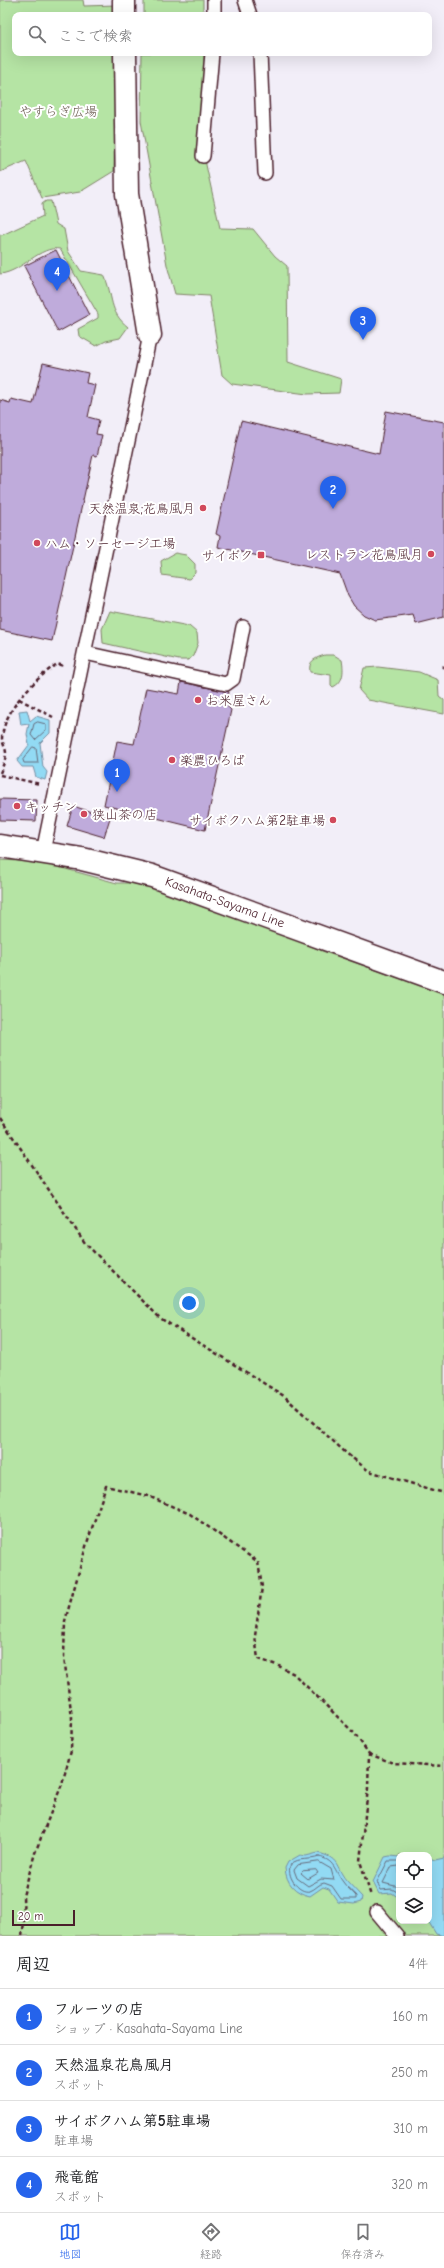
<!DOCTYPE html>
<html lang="ja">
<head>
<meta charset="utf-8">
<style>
  body { margin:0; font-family:"Comic Neue","Klee One",sans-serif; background:#f6f6f6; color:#202124 }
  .controls { position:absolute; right:12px; bottom:12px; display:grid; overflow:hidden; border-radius:8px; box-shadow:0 4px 16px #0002 }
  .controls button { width:36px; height:36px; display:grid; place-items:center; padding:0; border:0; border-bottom:1px solid #e0e0e0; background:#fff; color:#202124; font:20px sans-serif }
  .scale { position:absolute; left:12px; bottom:10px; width:63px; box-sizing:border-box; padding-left:4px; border:2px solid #4a1f2b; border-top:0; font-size:11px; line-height:14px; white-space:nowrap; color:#4a1f2b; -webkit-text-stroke:3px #fff; paint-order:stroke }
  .you { position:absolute; left:189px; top:1303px; width:14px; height:14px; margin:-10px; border:3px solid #fff; border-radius:50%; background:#1a73e8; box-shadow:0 0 0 6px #1a73e833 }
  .badge { display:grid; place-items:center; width:26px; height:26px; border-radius:50%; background:#2563eb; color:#fff; font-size:13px; font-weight:700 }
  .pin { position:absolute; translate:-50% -33px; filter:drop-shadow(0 1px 2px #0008) }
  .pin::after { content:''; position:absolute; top:21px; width:14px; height:12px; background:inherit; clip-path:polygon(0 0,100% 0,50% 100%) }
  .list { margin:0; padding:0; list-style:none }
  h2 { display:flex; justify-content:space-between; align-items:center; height:52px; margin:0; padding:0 16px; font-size:17px }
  h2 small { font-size:13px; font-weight:400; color:#757577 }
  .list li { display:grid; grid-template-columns:26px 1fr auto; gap:12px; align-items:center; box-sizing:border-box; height:56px; padding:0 16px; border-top:1px solid #e0e0e0 }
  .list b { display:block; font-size:15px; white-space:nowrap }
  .list p { margin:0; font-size:13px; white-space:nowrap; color:#757577 }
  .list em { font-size:13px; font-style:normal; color:#757577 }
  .icon { flex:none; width:22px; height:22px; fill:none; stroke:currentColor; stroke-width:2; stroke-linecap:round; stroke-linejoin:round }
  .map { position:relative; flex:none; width:444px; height:1936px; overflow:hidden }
  .search { position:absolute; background:#fff; box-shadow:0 4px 16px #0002; left:12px; right:12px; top:12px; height:44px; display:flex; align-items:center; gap:10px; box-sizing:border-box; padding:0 14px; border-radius:8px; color:#757577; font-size:15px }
  .sheet { height:276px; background:#fff }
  nav { display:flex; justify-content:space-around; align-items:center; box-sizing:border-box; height:56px; border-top:1px solid #e0e0e0; background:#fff; font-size:11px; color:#757577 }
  nav a { display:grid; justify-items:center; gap:2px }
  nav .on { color:#2563eb }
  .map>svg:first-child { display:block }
  .green { fill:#b5e4a4; stroke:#808268; fill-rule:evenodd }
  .water { fill:#92daf4; stroke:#758fa4 }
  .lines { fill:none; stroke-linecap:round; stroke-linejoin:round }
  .shore { stroke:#676a7b; stroke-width:1 }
  .building { fill:#bfabdb; stroke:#4a1f2b }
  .lane-casing { stroke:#4a1f2b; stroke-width:16 }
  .street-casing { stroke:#4a1f2b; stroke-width:25 }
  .secondary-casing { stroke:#4a1f2b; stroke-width:25 }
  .path { stroke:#4a1f2b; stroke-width:2.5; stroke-dasharray:4 3; stroke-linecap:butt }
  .lane { stroke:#fff; stroke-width:13 }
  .street { stroke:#fff; stroke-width:22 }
  .secondary { stroke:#fff; stroke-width:22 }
  .poi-dot { fill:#d1495b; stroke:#fff; stroke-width:1.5 }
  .labels { text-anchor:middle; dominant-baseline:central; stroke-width:4; stroke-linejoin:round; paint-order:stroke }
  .park-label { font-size:13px; fill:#6a5a4f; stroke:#fff }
  .poi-label { font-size:13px; fill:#4a1f2b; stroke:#fff; text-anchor:start }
  .street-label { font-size:13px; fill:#4a1f2b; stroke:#fff }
</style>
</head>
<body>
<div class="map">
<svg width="444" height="1936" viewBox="0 0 444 1936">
  <rect width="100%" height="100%" fill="#f2eef8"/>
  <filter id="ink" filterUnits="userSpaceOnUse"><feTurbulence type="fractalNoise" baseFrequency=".025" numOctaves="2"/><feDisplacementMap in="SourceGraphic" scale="8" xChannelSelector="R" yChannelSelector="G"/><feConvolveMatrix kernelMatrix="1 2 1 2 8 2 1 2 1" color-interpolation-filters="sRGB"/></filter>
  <g filter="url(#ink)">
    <g class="green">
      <path d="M0,0H83L84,6L117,5L116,15H15V53H116L114,171L80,192L42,198L26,161L0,172Z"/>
      <rect x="144" y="0" width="59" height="15"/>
      <path d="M142,53H204L206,165L220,228L253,229L275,256L287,266L288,362L341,379L339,393L307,394L232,384L222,375L209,296L175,294L167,265L141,121Z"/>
      <path d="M46,201H51L56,224L64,229L68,251L81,271L104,275C114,297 108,311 128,327L120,338L106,341L96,346L79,336L78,329L98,318V314L60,249C40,245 22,272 0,274V234L2,235L43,216L42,204Z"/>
      <path d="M175,553L186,555L195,564V573L189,579L162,575L161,561Z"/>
      <path d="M110,611L189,626L197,633L198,643L193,656L188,660H179L103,643L102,629Z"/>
      <path d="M325,655H334L342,660C344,671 344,682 333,687L331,685V675L310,672C308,661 315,658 325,655Z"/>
      <path d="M378,667L419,672L438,680L439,696L444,700V714L368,700L359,690L364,668Z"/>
      <path d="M0,860L40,862L117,883H131L169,891L276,930L322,951L444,994V1936H0ZM399,1855H429V1921H399Z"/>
    </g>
    <g class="water">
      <path d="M27,710L30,721L36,716L50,720V733L40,743L43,767L47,772L45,780L36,777L33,767H22L17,761L29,745L27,734L29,724L21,725L19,711Z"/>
      <path d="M318,1853C340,1858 335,1866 346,1880C351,1886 357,1891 362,1897L361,1902L354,1904L338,1902L329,1889L323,1887L310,1896C295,1893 286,1883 285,1868L288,1862L300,1855L306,1856Z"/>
      <path d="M390,1856L399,1857V1898L392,1893L379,1894L373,1882L385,1857Z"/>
      <path d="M429,1858L435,1860L444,1858V1936L436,1934L428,1921Z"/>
    </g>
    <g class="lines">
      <g class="shore">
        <path d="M38,722L46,724V730L35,740L31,735L34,724Z"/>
        <path d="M33,747L36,748L38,763H24L23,760Z"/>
        <path d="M319,1857C335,1860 334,1870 343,1882C346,1887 352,1891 356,1896V1899H341L332,1886L324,1883C318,1884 316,1889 310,1891C298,1894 285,1874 291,1864C299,1857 309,1861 319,1857Z"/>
        <path d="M399,1861H388L377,1882L381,1890L392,1889L399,1893"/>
        <path d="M319,1862L331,1869L334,1880L321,1879L308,1886L297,1878L294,1870L298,1865Z"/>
        <path d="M399,1866L391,1867L383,1883L399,1887"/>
        <path d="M316,1870L318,1873L308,1879L301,1873L303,1871Z"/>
      </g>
    </g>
    <g class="building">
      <path d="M56,250L89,315L58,332L24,266Z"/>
      <path d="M43,363L88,373L86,383L95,385L88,417L99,420L96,434L102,435L97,456L93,455L52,641L0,630V400L10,403L11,399L33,404Z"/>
      <path d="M386,411L444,422V617L416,624L413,615L375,620L364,615L354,606L348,596L340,574L218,547L220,536L216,534L241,421L379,454Z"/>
      <path d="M181,682L229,692L226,705L231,710L205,830L104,805L117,741L134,744L146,688L179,694Z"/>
      <path d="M0,799L37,800L36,821L0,820Z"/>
      <path d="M73,806L110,818L104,837L67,826Z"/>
    </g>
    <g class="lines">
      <g class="lane-casing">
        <g id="lane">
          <path d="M245,0L250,15"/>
          <path d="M214,15V0"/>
          <path d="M260,53L265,173"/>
          <path d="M203,156L212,53"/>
          <path d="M85,653L226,684L233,679L243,627"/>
          <path d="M43,852L150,335"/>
          <path d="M377,1912L397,1936"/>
        </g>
      </g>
      <g class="street-casing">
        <g id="street">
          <path d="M124,0V15"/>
          <path d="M125,53L127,194L150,335"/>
        </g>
      </g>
      <g class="secondary-casing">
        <path id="secondary" d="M0,846L82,859L152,876L444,982"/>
      </g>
      <g class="path">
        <path d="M442,668L444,666"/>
        <path d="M19,699L53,717"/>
        <path d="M0,773C2,768 6,759 6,753C6,748 2,743 2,738C4,709 35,679 57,664L64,666"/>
        <path d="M0,775L40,784"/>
        <path d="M0,1118L85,1243L160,1318L284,1396L346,1453L369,1471L444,1493"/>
        <path d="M369,1754L393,1763L444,1766"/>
        <path d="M22,1936L24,1923L23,1896L35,1853L62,1784L71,1751L72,1718L64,1657L65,1621L87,1543L106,1486L148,1496L190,1514L258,1562L262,1587L255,1636L258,1659L277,1665L294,1674L355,1734L369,1754L368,1788L360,1861L371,1896"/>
      </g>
      <use href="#lane" class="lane"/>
      <use href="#street" class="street"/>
      <use href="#secondary" class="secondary"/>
    </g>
  </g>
  <g class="poi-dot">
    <circle cx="203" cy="508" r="4"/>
    <circle cx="37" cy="543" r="4"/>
    <circle cx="431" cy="554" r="4"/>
    <rect x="257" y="551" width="8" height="8" rx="2"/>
    <circle cx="198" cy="700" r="4"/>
    <circle cx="172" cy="760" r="4"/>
    <circle cx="17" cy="806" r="4"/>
    <circle cx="84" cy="814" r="4"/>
    <circle cx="333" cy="820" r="4"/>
  </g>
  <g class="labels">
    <g class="park-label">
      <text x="58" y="111">やすらぎ広場</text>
    </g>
    <g class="poi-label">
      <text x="195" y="508" text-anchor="end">天然温泉;花鳥風月</text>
      <text x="45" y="543">ハム・ソーセージ工場</text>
      <text x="423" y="554" text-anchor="end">レストラン花鳥風月</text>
      <text x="253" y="555" text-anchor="end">サイボク</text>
      <text x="206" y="700">お米屋さん</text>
      <text x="180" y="760">楽農ひろば</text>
      <text x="25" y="806">キッチン</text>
      <text x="92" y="814">狭山茶の店</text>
      <text x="325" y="820" text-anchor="end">サイボクハム第2駐車場</text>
    </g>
    <g class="street-label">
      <text transform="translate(225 902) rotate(20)">Kasahata-Sayama Line</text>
    </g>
  </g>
</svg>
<div class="controls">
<button><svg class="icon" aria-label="locate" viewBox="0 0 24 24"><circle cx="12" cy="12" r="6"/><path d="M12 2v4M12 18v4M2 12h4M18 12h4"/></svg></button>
<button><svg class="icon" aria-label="layers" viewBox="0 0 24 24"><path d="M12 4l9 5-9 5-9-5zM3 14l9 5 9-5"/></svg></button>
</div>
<div class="scale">20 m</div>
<div class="you"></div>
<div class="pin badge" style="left:117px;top:792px">1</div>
<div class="pin badge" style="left:333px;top:509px">2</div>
<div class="pin badge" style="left:363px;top:340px">3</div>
<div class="pin badge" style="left:57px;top:291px">4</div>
<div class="search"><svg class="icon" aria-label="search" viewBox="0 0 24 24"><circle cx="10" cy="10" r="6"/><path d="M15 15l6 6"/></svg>ここで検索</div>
</div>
<section class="sheet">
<h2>周辺<small>4件</small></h2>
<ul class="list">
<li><span class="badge">1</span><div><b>フルーツの店</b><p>ショップ · Kasahata-Sayama Line</p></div><em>160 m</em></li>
<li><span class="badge">2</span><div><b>天然温泉花鳥風月</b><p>スポット</p></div><em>250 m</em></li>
<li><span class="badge">3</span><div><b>サイボクハム第5駐車場</b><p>駐車場</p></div><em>310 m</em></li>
<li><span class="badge">4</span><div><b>飛竜館</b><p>スポット</p></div><em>320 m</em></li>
</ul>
</section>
<nav>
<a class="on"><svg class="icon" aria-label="map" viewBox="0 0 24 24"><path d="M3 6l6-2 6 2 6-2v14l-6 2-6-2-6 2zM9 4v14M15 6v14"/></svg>地図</a>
<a><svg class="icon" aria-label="directions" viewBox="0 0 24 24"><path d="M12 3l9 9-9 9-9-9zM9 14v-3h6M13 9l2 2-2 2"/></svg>経路</a>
<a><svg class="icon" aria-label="saved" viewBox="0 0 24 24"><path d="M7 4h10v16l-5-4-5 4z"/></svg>保存済み</a>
</nav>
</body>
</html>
